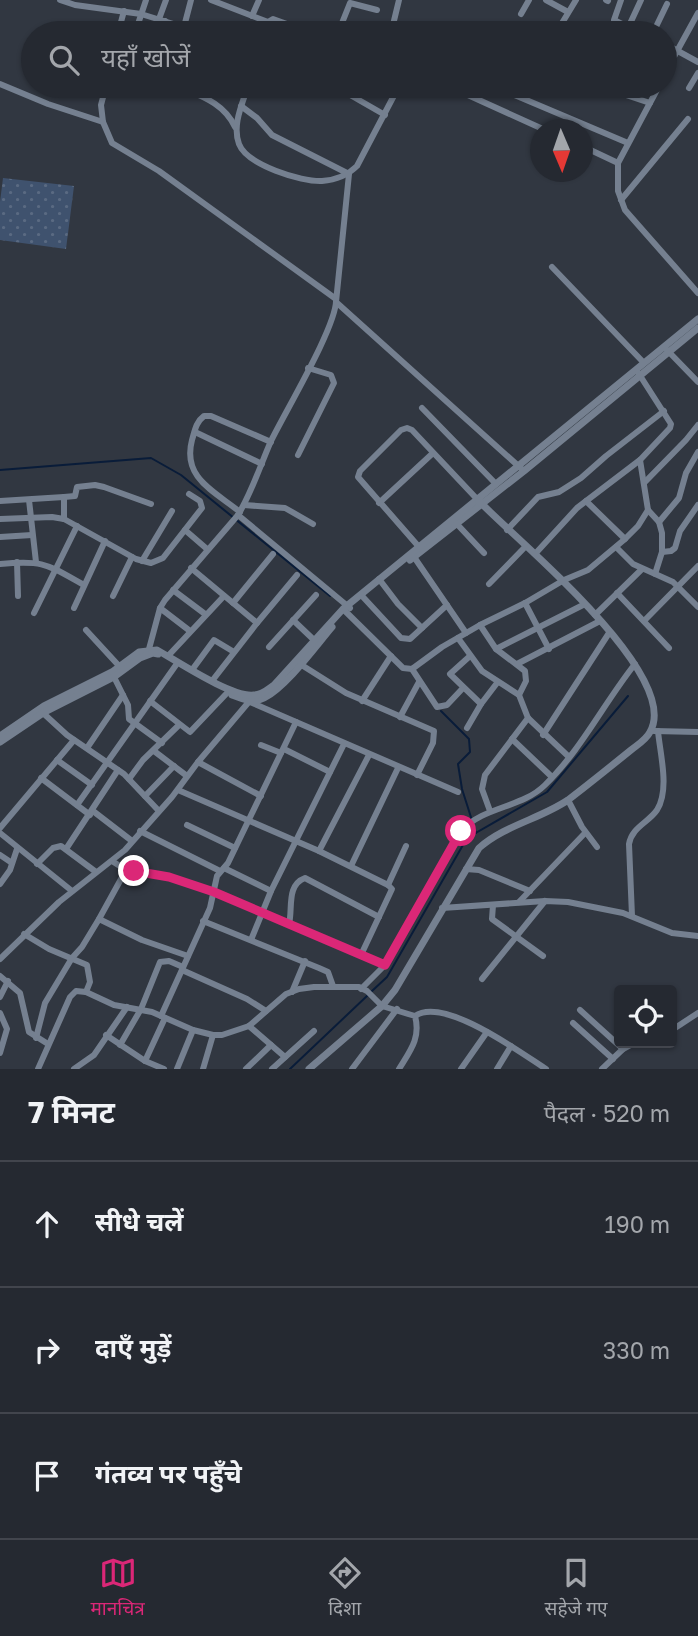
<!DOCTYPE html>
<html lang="hi">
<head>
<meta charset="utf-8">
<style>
  body { margin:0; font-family:"Golos Text","Noto Sans Devanagari",sans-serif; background:#2d3139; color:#f1f3f6 }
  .controls { position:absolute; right:21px; bottom:21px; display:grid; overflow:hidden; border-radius:7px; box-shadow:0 2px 5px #0004 }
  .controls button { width:63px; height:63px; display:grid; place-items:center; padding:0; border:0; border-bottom:2px solid #42454d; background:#252931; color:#f1f3f6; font:35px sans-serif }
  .compass { position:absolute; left:530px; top:119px; width:63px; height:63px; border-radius:50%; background:#252931; box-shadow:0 2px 5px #0004; rotate:178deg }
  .stop { position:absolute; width:21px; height:21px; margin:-16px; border:5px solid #db2777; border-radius:50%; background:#fff }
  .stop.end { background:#db2777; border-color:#fff; box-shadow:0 2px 7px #0008 }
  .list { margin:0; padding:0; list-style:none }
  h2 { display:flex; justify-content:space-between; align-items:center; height:91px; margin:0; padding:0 28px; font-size:30px }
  h2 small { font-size:23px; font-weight:400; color:#a3a6ab }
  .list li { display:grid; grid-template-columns:46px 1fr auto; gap:21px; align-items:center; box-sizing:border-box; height:126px; padding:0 28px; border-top:2px solid #42454d }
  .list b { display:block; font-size:26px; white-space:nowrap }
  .list em { font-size:23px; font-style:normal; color:#a3a6ab }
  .icon { flex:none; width:38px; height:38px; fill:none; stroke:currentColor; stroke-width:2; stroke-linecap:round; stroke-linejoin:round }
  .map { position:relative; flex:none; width:698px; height:1069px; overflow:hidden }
  .search { position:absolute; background:#252931; box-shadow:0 2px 5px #0004; left:21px; right:21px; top:21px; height:77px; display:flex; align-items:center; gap:18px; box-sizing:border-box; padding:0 24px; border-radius:38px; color:#a3a6ab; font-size:26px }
  .sheet { height:469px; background:#252931 }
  nav { display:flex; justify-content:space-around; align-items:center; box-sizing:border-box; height:98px; border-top:2px solid #42454d; background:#252931; font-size:19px; color:#a3a6ab }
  nav a { display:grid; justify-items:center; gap:4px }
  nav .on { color:#db2777 }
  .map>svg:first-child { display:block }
  .grass { fill:url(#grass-dots) }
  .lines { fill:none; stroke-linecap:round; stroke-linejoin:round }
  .stream { stroke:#091c39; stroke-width:2 }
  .minor { stroke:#758090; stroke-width:6 }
  .tertiary { stroke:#758090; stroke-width:7 }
  .route { stroke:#db2777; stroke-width:9 }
</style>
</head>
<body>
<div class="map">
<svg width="698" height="1069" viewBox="0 0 698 1069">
  <defs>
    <pattern id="grass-dots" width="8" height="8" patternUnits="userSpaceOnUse" patternTransform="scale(1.75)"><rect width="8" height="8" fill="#3f526e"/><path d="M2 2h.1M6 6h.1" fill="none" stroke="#5a6a82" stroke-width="1.8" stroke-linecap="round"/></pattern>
  </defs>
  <rect width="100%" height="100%" fill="#313741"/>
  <path class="grass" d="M3,178L74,186L66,249L0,240V202Z"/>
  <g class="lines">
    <g class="stream">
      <path d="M0,470L151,458L181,475L330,596"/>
      <path d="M441,711L469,739L470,752L458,764L462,789L476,833"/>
      <path d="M372,991L387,977L467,838L547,792L628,696"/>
      <path d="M290,1069L368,995"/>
    </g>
    <g class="minor">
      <path d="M60,0L75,5L141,14L180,26L185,23L191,0"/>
      <path d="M211,0L268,22"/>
      <path d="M546,0L568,12"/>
      <path d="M606,0L608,1"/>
      <path d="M621,0L614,20L640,33"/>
      <path d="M521,14L529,0"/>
      <path d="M252,16L259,0"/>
      <path d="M159,19L166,0"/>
      <path d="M628,28L641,0"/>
      <path d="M118,33L124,11"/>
      <path d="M135,33L146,0"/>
      <path d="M162,33L165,21"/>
      <path d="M264,33L268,22L273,19L312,33"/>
      <path d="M338,33L350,3L377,10"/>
      <path d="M391,33L399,0"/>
      <path d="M556,33L576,0"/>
      <path d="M653,33L667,4"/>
      <path d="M665,44L698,62"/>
      <path d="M665,73L698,13"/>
      <path d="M0,84L48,104L103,122"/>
      <path d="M106,86L101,105L103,122L112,143L159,171L336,299C338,324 285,412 271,441C260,466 252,492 238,515L165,600L160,608L149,649"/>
      <path d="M178,86C201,96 224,103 235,127"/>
      <path d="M248,86C242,105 232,125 239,144C247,165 301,182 322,181C335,180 348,175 357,166L399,86"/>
      <path d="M380,86L395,95"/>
      <path d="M448,86L545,130"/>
      <path d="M493,86L628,143"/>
      <path d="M599,86L650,103"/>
      <path d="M659,86L618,163V191L625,210L698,293"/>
      <path d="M338,88L385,115"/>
      <path d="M689,88L698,73"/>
      <path d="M241,106L257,118L272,135L349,174L336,302L524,471"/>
      <path d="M582,146L618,163"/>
      <path d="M621,200L688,119"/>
      <path d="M552,267L644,363"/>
      <path d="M667,350L698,382"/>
      <path d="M639,374L671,424L670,428L640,460L648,510L659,522L662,533V552L655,574"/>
      <path d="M422,408L496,484"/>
      <path d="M195,432L262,464"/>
      <path d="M298,455L334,383L331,375L308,368"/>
      <path d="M644,483L686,440L698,425"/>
      <path d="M64,497L75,496L77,487L95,485L104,487L151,504"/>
      <path d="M29,500L36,562"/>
      <path d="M0,501L64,497V519"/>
      <path d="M586,501L625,539"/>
      <path d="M379,503L433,453"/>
      <path d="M244,505L285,508L313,524"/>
      <path d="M240,512C214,491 182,478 192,440C195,430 196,422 204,416H211L271,442"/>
      <path d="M238,515L350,608"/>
      <path d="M0,519L52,517L64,519L136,559L151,563L163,558L202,508L200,501L189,494"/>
      <path d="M659,522L679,498L686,473L698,452"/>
      <path d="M456,523L484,553"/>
      <path d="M185,530L207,549"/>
      <path d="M507,530L538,497L559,492L581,478L606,456L664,411"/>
      <path d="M0,537L32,535"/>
      <path d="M419,547L358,477L360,471L401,430L407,428L412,430L476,498"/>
      <path d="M616,547L633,564L673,582L698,607"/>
      <path d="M662,552L671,551L675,548L680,531L698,505"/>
      <path d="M412,554L466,633"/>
      <path d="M535,554L577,508L640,460"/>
      <path d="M142,561L172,511"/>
      <path d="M17,562L18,596"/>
      <path d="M0,564C44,560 46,564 84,585"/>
      <path d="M191,568L257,623L297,575"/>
      <path d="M379,579L398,604L422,628"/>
      <path d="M489,584L526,546"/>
      <path d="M173,590L205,614"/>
      <path d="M617,593L669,648"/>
      <path d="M113,596L132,557"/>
      <path d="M363,597L401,638L410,639L447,605"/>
      <path d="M233,603L273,554"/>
      <path d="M525,603L549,649"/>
      <path d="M74,608L105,541"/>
      <path d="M160,608L190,631"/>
      <path d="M343,609L403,668L412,669L442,647L480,625L525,603L564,580L588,570L625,539L638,526L648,510"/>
      <path d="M34,613L77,526"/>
      <path d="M595,615L642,569"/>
      <path d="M293,620L314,640"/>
      <path d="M644,621L698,566"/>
      <path d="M480,625L496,649L525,671L526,681L519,695"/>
      <path d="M86,630L120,667"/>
      <path d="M458,638L482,671L519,695L528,718L569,757"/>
      <path d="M269,647L316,595"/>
      <path d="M496,649L585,604"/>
      <path d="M168,656L224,596"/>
      <path d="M470,656L450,674L481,704"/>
      <path d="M300,664L346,693L434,731L433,743L417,775"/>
      <path d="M517,664L600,621"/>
      <path d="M412,669L437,707L447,705L463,688"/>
      <path d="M192,670L214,640L234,652"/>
      <path d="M113,675L128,705L129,719L162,743"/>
      <path d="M212,681L257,623"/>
      <path d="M150,701L190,732L227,693"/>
      <path d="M362,701L391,656"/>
      <path d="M250,702L458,792"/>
      <path d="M43,713L67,735L124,774L158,810"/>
      <path d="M400,717L419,682"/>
      <path d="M467,728L481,704L497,683"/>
      <path d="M654,731L698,732"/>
      <path d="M543,735L609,633"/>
      <path d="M512,739L552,777"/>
      <path d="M261,745L281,753"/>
      <path d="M87,748L123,695"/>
      <path d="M284,749L330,772"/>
      <path d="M154,751L187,776"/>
      <path d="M57,760L92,785"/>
      <path d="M198,762L261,796"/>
      <path d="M41,778L90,815"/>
      <path d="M129,779L143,760L179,725"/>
      <path d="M178,790L319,851L388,885L406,846"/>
      <path d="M145,796L174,766"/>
      <path d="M568,800L582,827L597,847"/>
      <path d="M77,805L176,665"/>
      <path d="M93,811L132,841"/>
      <path d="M490,811L482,789L485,775L528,718"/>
      <path d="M187,825L235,848"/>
      <path d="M0,828L74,740"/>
      <path d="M140,831L220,871"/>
      <path d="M0,833L72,891"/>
      <path d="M66,849L118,770"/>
      <path d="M319,851L369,755"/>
      <path d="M0,855L12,863"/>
      <path d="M112,861L126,870L169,877L214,892L385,965"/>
      <path d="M37,864L53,848L61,846L96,872"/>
      <path d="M351,866L398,768"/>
      <path d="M224,868L271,891"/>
      <path d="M466,869L479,870L530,891"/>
      <path d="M0,884L10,870L17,849"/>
      <path d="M519,902L585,833"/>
      <path d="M493,905L492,919L543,956"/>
      <path d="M442,908L545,901L568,902L623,913L672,933L698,936"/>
      <path d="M632,916L629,844C632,827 648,823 657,810C670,789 660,754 658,731"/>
      <path d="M99,919L142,940L188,956"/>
      <path d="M203,921L319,968L328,972L333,986"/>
      <path d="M289,924C293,909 286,885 305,878L379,917"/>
      <path d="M24,934L49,949L87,965L90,982L86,992"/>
      <path d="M251,940L271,891L344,744"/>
      <path d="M361,955L392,889L388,885"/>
      <path d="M0,959L59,902L125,850L172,797L198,762L253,697"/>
      <path d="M182,970L247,999L266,1011"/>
      <path d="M0,976L20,993L29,1032L48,1044"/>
      <path d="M482,979L545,901"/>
      <path d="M361,989L385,965L461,831C484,806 522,808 545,785C581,750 604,703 635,664"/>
      <path d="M292,992L305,961"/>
      <path d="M0,997L8,981"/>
      <path d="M580,1010L623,1049"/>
      <path d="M0,1013L7,1029L0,1053"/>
      <path d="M161,1016L210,908L217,876L228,863L296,722"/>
      <path d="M415,1016C444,996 521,1053 546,1069"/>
      <path d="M573,1023L613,1059"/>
      <path d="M249,1026L285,1057"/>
      <path d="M672,1030L698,1013"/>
      <path d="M106,1035L145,1061L164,1069"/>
      <path d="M36,1038L45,1003L72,958L82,947L99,919L126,870"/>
      <path d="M120,1045L141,1009L160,962L169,961L183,967"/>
      <path d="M145,1061L165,1018"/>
      <path d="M38,1069L70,997L76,991L86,992L114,1005L152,1012L193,1030L213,1035H222L249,1026L286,994L299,989L314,987H359L367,991L382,1006L415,1016C421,1038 410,1051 399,1069"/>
      <path d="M74,1069L94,1055L127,1007"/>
      <path d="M177,1069L193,1030"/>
      <path d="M203,1069L213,1035"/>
      <path d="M246,1069L271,1045"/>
      <path d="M272,1069L314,1031"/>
      <path d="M352,1069L397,1009"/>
      <path d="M461,1069L487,1032"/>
      <path d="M497,1069L511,1046"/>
      <path d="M602,1069L623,1049L634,1043"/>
    </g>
    <g class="tertiary">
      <path d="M410,560L524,471L698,328"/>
      <path d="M232,695C242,699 253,704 264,698C287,686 315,647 332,627"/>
      <path d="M0,736L44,706L112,672L139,652L157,650C177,661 232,698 254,695C262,695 267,690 274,685L343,609L698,319"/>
      <path d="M0,742L43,713L114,677L140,658L153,653L158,654"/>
      <path d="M309,1069L382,1006L395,990L479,848C505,825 540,819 568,800C589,784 610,767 631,750C637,745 646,740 650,732C683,675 515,539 479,501"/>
    </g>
  </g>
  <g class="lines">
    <path class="route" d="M134,871L169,877L214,892L385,965L461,831"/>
  </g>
</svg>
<div class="controls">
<button><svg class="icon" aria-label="locate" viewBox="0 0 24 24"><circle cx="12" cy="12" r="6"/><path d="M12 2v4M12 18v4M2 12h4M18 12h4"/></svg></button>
</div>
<svg class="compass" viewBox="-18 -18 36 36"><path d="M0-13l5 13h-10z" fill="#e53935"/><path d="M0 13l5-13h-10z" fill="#a3a6ab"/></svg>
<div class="stop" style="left:461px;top:831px"></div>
<div class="stop end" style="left:134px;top:871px"></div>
<div class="search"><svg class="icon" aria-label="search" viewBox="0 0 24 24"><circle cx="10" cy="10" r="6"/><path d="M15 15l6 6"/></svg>यहाँ खोजें</div>
</div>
<section class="sheet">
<h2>7 मिनट<small>पैदल · 520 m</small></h2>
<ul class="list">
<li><svg class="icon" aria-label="ahead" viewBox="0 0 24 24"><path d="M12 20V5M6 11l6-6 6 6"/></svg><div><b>सीधे चलें</b></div><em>190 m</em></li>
<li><svg class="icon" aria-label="right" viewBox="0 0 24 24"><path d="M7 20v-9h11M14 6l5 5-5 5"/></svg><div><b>दाएँ मुड़ें</b></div><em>330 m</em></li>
<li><svg class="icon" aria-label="arrive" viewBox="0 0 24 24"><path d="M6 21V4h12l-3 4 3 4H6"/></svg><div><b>गंतव्य पर पहुँचे</b></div></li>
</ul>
</section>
<nav>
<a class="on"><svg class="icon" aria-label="map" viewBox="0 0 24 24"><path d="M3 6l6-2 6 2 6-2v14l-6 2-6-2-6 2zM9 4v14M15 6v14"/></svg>मानचित्र</a>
<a><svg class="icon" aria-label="directions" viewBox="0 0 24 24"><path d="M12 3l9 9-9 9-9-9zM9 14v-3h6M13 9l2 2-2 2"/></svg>दिशा</a>
<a><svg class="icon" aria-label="saved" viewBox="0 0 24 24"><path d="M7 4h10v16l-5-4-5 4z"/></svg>सहेजे गए</a>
</nav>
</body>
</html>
